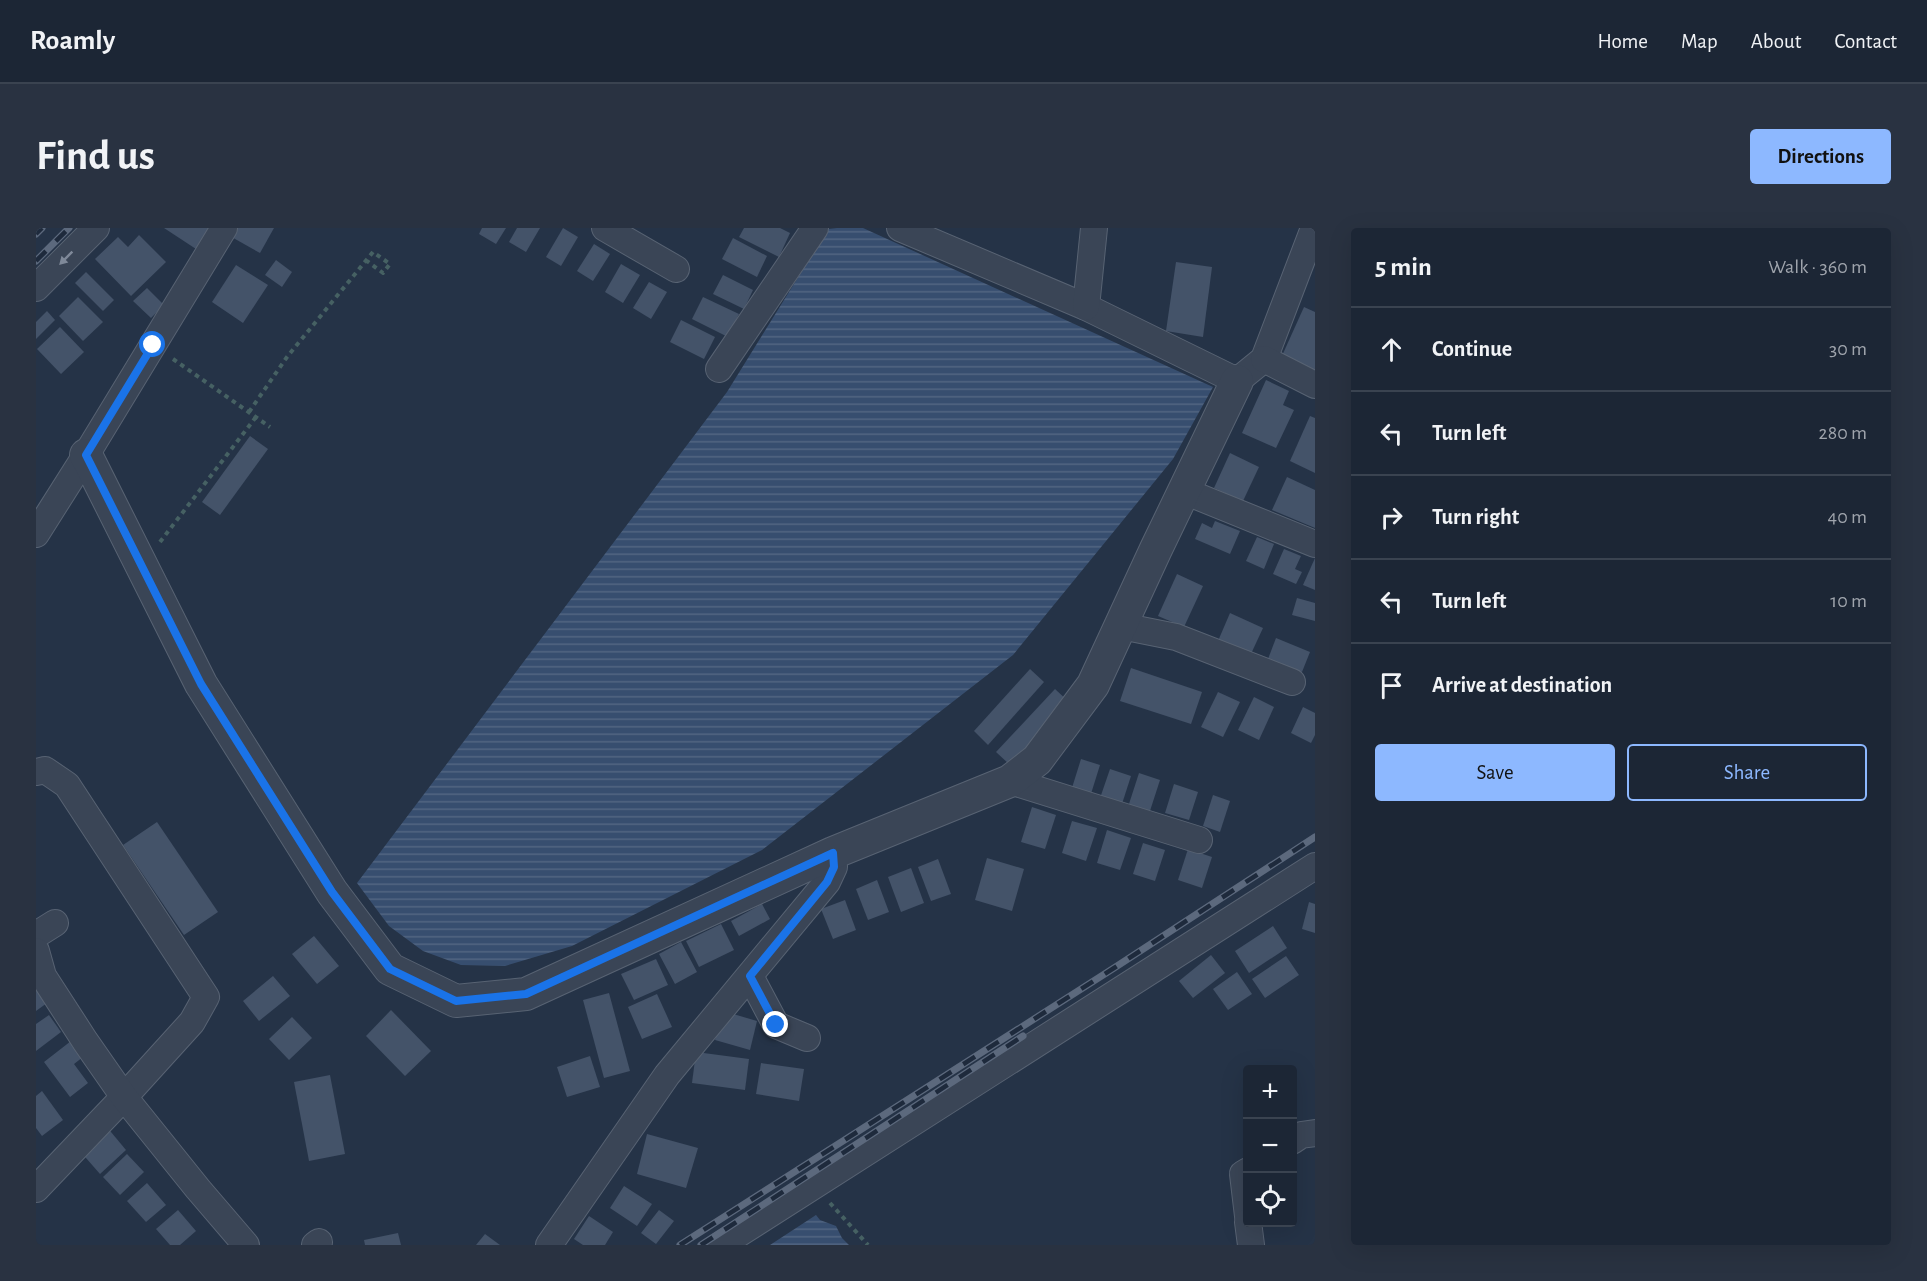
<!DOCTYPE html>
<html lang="en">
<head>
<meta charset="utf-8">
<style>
  body { margin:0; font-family:"Alegreya Sans",sans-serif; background:#293241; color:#f1f3f6 }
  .controls { position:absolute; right:18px; bottom:18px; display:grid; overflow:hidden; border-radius:6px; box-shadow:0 6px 24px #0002 }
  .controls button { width:54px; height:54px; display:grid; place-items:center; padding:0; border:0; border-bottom:2px solid #3a4350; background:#1c2635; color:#f1f3f6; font:30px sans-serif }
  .stop { position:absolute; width:18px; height:18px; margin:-14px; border:4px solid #1a73e8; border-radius:50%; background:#fff }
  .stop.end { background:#1a73e8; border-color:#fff; box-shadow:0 2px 6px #0008 }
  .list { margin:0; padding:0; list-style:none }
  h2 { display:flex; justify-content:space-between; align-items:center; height:78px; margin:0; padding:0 24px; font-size:26px }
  h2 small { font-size:20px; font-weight:400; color:#a0a5ad }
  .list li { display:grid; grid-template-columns:39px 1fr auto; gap:18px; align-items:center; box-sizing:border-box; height:84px; padding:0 24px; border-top:2px solid #3a4350 }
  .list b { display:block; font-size:22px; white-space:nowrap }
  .list em { font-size:20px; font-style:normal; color:#a0a5ad }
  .actions { display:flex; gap:12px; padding:18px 24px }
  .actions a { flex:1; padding:14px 0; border:2px solid #8db8ff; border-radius:6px; text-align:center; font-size:21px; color:#8db8ff }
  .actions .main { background:#8db8ff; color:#111 }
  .icon { flex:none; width:33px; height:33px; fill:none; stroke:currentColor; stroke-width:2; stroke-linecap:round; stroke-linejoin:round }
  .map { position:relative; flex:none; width:1279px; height:1017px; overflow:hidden; border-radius:6px }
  header { display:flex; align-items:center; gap:36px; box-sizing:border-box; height:84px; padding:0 30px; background:#1c2635; border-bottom:2px solid #3a4350 }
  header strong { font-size:28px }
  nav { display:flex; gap:33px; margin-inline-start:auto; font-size:21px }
  .intro { display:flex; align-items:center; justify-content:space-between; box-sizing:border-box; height:144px; padding:0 36px }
  h1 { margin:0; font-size:42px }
  .button { padding:15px 27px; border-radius:6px; background:#8db8ff; color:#111; font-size:21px; font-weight:700 }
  main { display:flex; gap:36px; padding:0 36px }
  aside { flex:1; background:#1c2635; border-radius:6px; box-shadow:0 6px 24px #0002 }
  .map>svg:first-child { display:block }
  .water { fill:url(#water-rules) }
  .building { fill:#445369 }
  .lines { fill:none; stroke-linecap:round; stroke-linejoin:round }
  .minor-casing { stroke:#586373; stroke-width:28 }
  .tertiary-casing { stroke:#586373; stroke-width:34 }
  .path { stroke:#466163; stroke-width:4; stroke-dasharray:4.5 4.5; stroke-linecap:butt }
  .minor { stroke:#3a4556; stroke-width:26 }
  .tertiary { stroke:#3a4556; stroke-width:32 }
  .rail-casing { stroke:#5c697d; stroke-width:7 }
  .rail { stroke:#1e2a3c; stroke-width:4.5; stroke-dasharray:14; stroke-linecap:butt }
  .oneway { fill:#7f8999 }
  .route { stroke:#1a73e8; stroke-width:8 }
</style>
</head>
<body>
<header>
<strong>Roamly</strong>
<nav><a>Home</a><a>Map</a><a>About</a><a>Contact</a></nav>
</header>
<div class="intro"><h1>Find us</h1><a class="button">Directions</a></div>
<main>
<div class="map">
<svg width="1279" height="1017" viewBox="0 0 1279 1017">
  <defs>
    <pattern id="water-rules" width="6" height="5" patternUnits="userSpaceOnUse" patternTransform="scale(1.5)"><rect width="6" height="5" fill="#374e6f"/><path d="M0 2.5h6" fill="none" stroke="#526682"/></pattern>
  </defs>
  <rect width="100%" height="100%" fill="#253347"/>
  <g class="water">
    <path d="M801,0H827L1177,159L1137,231L977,427L726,622L536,718L469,738L425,737L387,723L353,698L321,655L691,164L792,1Z"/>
    <path d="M780,987L784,992L800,998L806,1010L813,1017H734Z"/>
  </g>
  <g class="building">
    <path d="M128,0H174L160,21Z"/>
    <path d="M196,0H238L224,25L192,7Z"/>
    <path d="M446,0H470L460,16L443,6Z"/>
    <path d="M481,0H504L490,24L473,14Z"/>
    <path d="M527,0L542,9L525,38L510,29Z"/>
    <path d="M708,0H744L754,5L743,29L703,9Z"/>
    <path d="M103,7L130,34L95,68L59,31L82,9L92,19Z"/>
    <path d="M697,10L731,28L721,49L686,31Z"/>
    <path d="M558,16L574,26L557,53L541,43Z"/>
    <path d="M240,32L256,44L246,59L229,47Z"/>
    <path d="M1140,34L1176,39L1167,109L1130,103Z"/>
    <path d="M585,36L604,47L587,75L569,64Z"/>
    <path d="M200,37L232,57L207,95L176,74Z"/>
    <path d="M50,44L78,72L67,83L39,55Z"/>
    <path d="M687,47L717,62L708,81L677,66Z"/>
    <path d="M613,54L631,64L615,91L597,80Z"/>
    <path d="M111,60L128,77L115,90L97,73Z"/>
    <path d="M42,69L67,94L47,113L23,88Z"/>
    <path d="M667,69L703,86L692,109L656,91Z"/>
    <path d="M1268,79L1279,84V146L1245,130Z"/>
    <path d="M11,83L19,92L0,111V94Z"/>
    <path d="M645,92L679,109L668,131L634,114Z"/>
    <path d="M24,99L48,124L25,146L1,121Z"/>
    <path d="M1230,152L1253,163L1247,177L1258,182L1240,220L1206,205Z"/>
    <path d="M1274,188L1279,190V245L1254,233Z"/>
    <path d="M214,208L232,221L184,287L166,274Z"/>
    <path d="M1194,225L1223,239L1207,273L1178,260Z"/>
    <path d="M1251,249L1279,262V300L1236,282Z"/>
    <path d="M1179,293L1204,303L1194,326L1159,311L1166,295L1176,300Z"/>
    <path d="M1221,309L1238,316L1228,341L1210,333Z"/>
    <path d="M1248,321L1265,328L1259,341L1266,344L1260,356L1237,346Z"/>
    <path d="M1279,330V362L1267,357Z"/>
    <path d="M1141,346L1167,358L1148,399L1122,388Z"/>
    <path d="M1261,370L1279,375V393L1256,387Z"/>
    <path d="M1194,385L1227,400L1214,428L1182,413Z"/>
    <path d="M1240,410L1274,424L1266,444L1232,431Z"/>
    <path d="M1095,440L1166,464L1155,496L1084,473Z"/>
    <path d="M994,441L1008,454L952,517L938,503Z"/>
    <path d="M1019,461L1033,474L974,537L960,524Z"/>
    <path d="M1182,464L1204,474L1187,509L1165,499Z"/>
    <path d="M1218,469L1238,479L1223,512L1202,502Z"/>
    <path d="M1267,479L1279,485V507L1275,515L1255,505Z"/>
    <path d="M1045,531L1064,537L1054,569L1035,563Z"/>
    <path d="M1074,541L1095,548L1085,579L1063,573Z"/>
    <path d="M1103,545L1124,552L1113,586L1092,579Z"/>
    <path d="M1138,556L1162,564L1153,592L1129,585Z"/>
    <path d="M1177,567L1194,573L1184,604L1167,598Z"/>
    <path d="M996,579L1020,587L1009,621L985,614Z"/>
    <path d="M1036,593L1061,600L1050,633L1026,625Z"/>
    <path d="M121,594L182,684L148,707L87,617Z"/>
    <path d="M1071,602L1095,610L1084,642L1061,635Z"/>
    <path d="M1107,615L1129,622L1119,653L1097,646Z"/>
    <path d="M1152,621L1176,629L1166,660L1142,652Z"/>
    <path d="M951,630L988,641L976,683L939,672Z"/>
    <path d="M902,631L915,666L895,673L882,639Z"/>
    <path d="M875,640L888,675L865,684L852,649Z"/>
    <path d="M841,652L853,684L832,692L820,661Z"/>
    <path d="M809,672L820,702L797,711L785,681Z"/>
    <path d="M1273,674L1279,676V705L1266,701Z"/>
    <path d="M726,676L734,691L703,708L695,693Z"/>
    <path d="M685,696L698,722L663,739L650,713Z"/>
    <path d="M1237,698L1251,720L1213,745L1199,723Z"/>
    <path d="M278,708L303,738L281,756L256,726Z"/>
    <path d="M645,714L661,744L639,756L623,726Z"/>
    <path d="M1175,727L1189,745L1157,770L1143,753Z"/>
    <path d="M1250,728L1263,747L1229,770L1216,751Z"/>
    <path d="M620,731L632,757L598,772L585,746Z"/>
    <path d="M1201,744L1216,766L1192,782L1177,761Z"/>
    <path d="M237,748L254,768L223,793L207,773Z"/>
    <path d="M0,761L11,775L0,783Z"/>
    <path d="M573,765L594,843L568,850L547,772Z"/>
    <path d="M621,766L636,799L606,811L592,779Z"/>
    <path d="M355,782L395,823L369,848L330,808Z"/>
    <path d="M687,783L721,793L714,822L679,812Z"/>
    <path d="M13,787L25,804L0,823V796Z"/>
    <path d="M256,789L276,810L253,832L233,811Z"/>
    <path d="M35,813L47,829L38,836L52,855L34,869L8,834Z"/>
    <path d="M660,824L713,831L709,862L656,855Z"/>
    <path d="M554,828L564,859L531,869L521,839Z"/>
    <path d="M725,835L768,841L763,873L720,866Z"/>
    <path d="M294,847L309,926L273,933L258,854Z"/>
    <path d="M6,863L27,892L6,908L0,900V868Z"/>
    <path d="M70,898L90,922L64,946L43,922Z"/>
    <path d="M611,906L662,920L650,960L601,946Z"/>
    <path d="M91,926L108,944L84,967L67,949Z"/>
    <path d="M111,955L130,977L110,994L91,973Z"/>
    <path d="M588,958L616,976L601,998L574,980Z"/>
    <path d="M142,982L160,1003L144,1017H134L120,1001Z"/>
    <path d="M623,982L638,993L620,1016L605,1005Z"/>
    <path d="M553,988L577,1004L569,1017H547L538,1011Z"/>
    <path d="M362,1005L365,1017H329L328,1012Z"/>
    <path d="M449,1006L464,1017H440Z"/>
  </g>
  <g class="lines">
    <g class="minor-casing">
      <g id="minor">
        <path d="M569,0L640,41"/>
        <path d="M864,0L1050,79L1201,153L1228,131L1278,0"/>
        <path d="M0,60L60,0"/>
        <path d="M1050,79L1058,0"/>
        <path d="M1228,131L1279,157"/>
        <path d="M683,141L779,0"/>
        <path d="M1148,263L1279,316"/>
        <path d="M0,306L50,227L188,0"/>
        <path d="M1085,398L1140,409L1256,454"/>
        <path d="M0,544L9,542L31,557L170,769L156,794L88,869L0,961"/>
        <path d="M974,553L1163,612"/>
        <path d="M0,707L19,695"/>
        <path d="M0,723L7,748L49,813L88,869L162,961L210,1017"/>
        <path d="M714,748L740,797L771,810"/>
        <path d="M1256,913L1265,907L1279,905"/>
        <path d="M1212,943L1207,946L1212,988"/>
        <path d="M1212,994L1215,1017"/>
        <path d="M279,1017L283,1014"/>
        <path d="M513,1017L631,847L791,654L798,639L797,625"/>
        <path d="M685,1017L1279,638"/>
      </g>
    </g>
    <g class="tertiary-casing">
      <path id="tertiary" d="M50,227L165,456L296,664L354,741L420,773L490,766L797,625L974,553L1001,532L1057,457L1120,321L1201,153"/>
    </g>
    <g class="path">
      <path d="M137,131L234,199"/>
      <path d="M213,184L251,129L337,24L354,36L347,45L331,33"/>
      <path d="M124,314L220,189"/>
      <path d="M794,975L832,1017"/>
    </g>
    <use href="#minor" class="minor"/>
    <use href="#tertiary" class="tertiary"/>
    <g class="rail-casing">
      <g id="rail">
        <path d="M0,6L6,0"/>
        <path d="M0,33L33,0"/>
        <path d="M644,1017L1078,740L1279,609"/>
        <path d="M665,1017L987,808"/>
      </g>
    </g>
    <use href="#rail" class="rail"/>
  </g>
  <defs><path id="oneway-solid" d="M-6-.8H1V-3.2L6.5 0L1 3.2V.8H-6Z" transform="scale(1.5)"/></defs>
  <use class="oneway" href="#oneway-solid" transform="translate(30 30) rotate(135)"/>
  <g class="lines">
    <path class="route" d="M117,117L50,227L165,456L296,664L354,741L420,773L490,766L797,625L798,639L791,654L714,748L740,797"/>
  </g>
</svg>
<div class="controls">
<button>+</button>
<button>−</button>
<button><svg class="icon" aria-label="locate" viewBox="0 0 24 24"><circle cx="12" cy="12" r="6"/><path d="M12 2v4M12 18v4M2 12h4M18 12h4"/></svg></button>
</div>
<div class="stop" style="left:117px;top:117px"></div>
<div class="stop end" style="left:740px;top:797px"></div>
</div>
<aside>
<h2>5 min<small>Walk · 360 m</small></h2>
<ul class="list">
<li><svg class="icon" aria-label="ahead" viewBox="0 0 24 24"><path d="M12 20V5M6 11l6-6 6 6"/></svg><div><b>Continue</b></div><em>30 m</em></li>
<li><svg class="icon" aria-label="left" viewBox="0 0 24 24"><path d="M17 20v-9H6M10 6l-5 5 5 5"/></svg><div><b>Turn left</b></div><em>280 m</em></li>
<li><svg class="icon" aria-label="right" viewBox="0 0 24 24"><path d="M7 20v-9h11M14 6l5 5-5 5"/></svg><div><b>Turn right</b></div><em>40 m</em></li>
<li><svg class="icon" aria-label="left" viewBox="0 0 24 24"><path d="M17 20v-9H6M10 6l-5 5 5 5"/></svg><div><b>Turn left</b></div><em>10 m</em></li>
<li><svg class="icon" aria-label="arrive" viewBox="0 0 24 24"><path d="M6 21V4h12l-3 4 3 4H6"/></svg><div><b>Arrive at destination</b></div></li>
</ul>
<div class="actions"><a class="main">Save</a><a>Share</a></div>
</aside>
</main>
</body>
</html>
